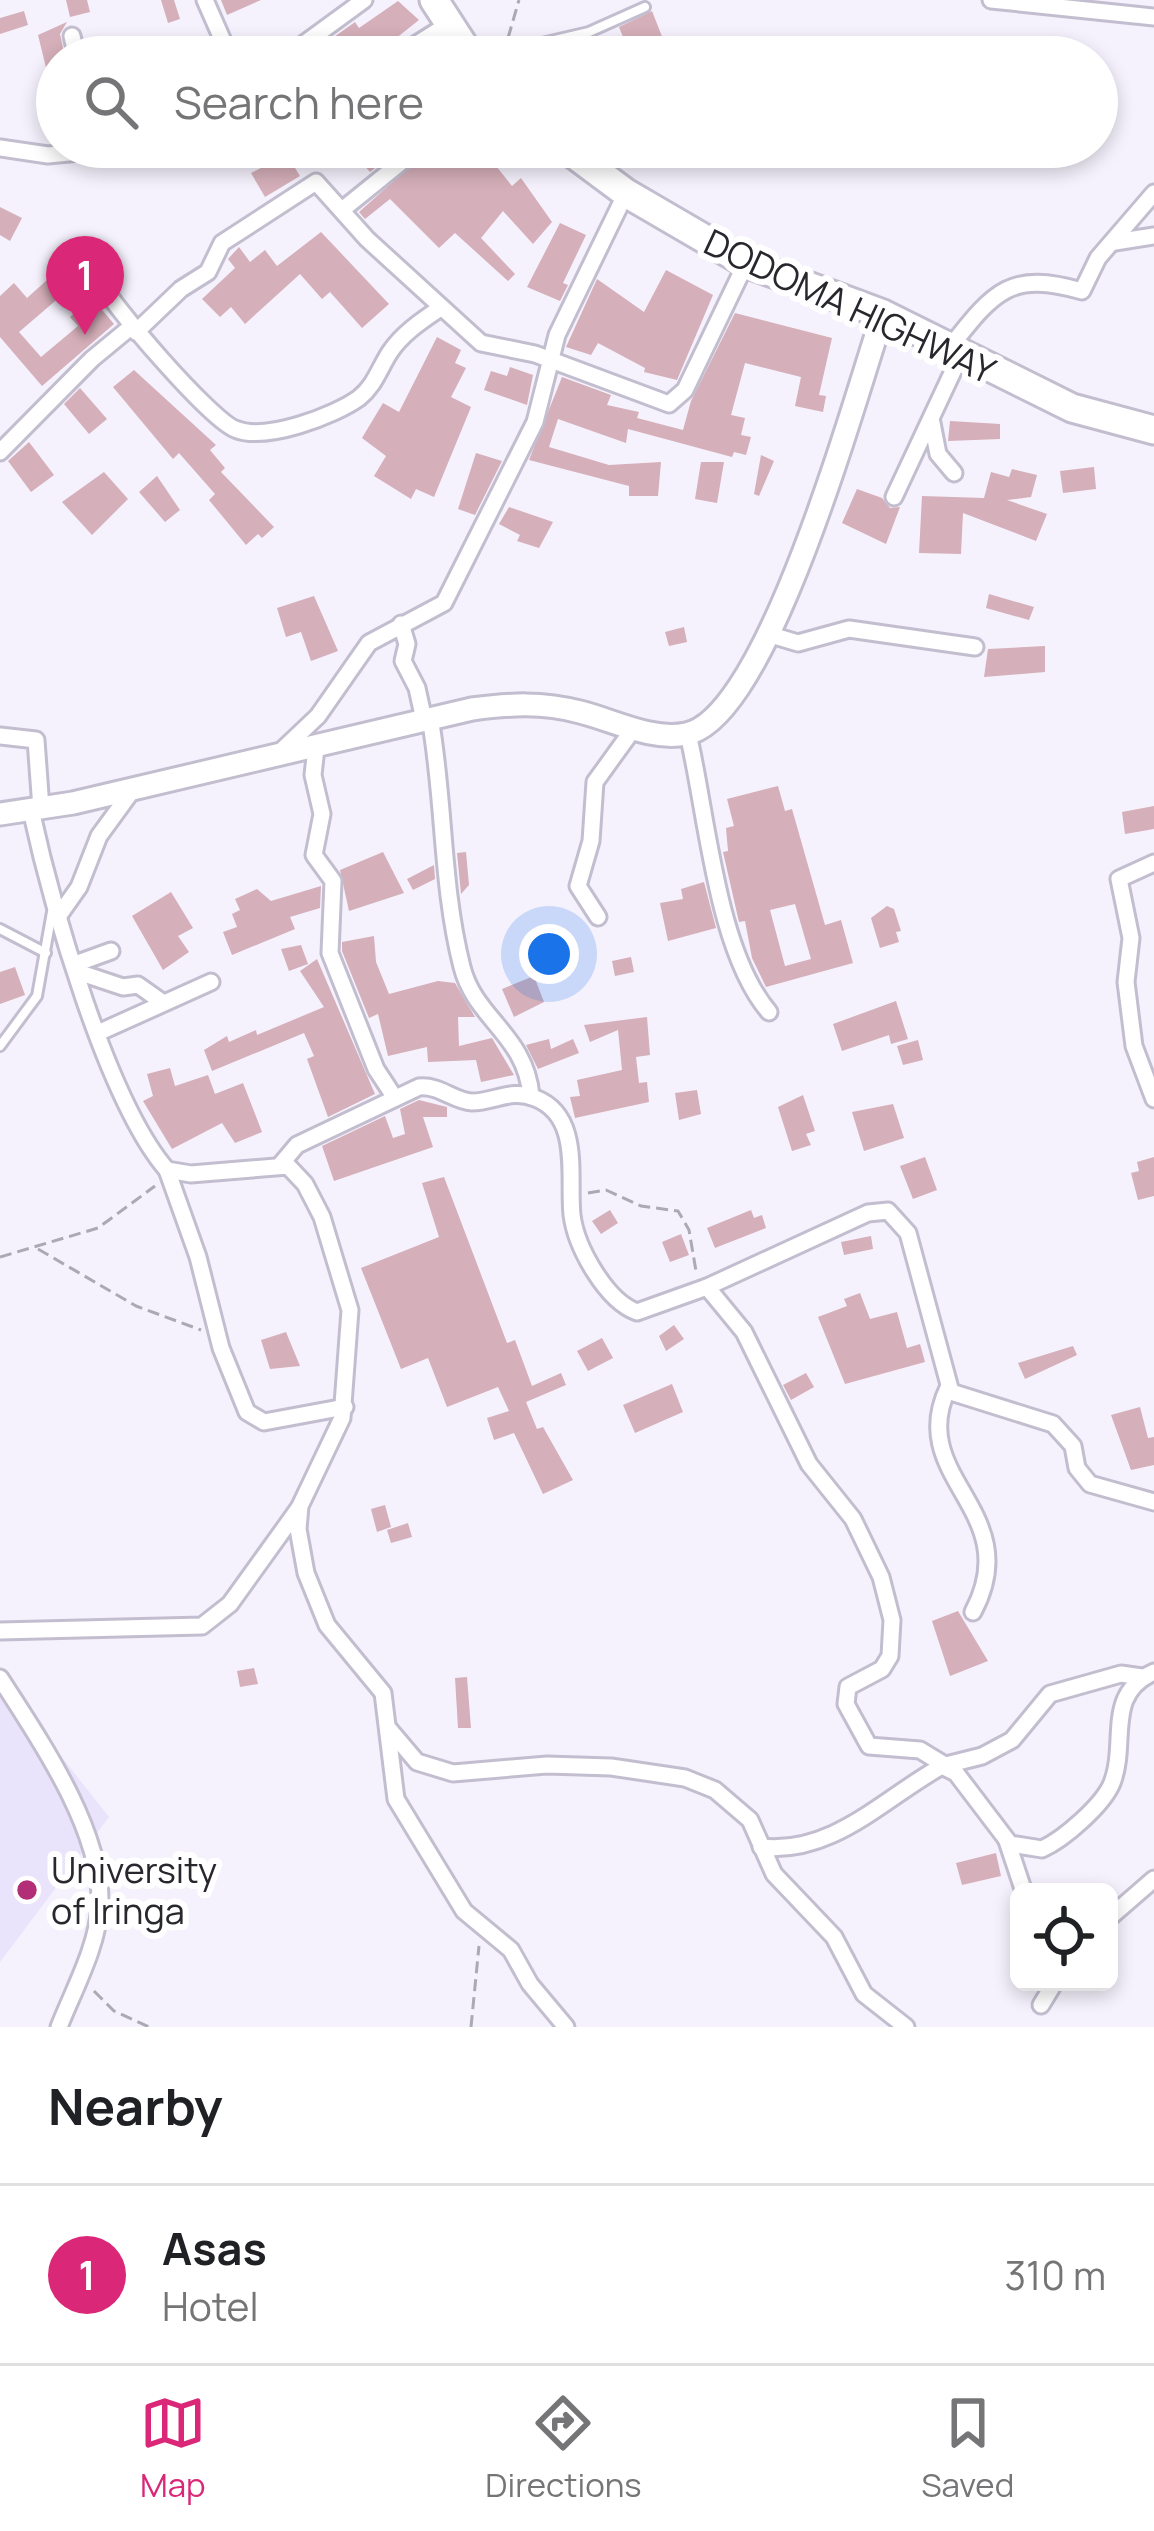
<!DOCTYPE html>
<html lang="en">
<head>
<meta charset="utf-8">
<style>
  body { margin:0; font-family:Manrope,sans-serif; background:#f6f6f6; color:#202124 }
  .controls { position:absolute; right:36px; bottom:36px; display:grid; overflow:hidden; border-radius:18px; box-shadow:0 6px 18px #0003 }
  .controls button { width:108px; height:108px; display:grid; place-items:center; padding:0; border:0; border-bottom:3px solid #e0e0e0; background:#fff; color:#202124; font:60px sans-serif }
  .you { position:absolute; left:549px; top:954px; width:42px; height:42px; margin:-30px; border:9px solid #fff; border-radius:50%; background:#1a73e8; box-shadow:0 0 0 18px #1a73e833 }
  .badge { display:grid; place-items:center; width:78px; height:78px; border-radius:50%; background:#db2777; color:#fff; font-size:39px; font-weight:700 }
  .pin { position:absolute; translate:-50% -99px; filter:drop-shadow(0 3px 6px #0008) }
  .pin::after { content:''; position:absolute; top:63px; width:42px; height:36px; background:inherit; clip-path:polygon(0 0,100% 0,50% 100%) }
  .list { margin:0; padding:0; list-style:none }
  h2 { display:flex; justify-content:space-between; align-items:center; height:156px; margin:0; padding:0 48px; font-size:51px }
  h2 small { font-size:39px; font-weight:400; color:#757577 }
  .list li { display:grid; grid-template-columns:78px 1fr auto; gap:36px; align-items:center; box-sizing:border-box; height:180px; padding:0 48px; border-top:3px solid #e0e0e0 }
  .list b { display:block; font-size:45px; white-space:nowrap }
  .list p { margin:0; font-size:39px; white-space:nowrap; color:#757577 }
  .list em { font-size:39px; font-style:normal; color:#757577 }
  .icon { flex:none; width:66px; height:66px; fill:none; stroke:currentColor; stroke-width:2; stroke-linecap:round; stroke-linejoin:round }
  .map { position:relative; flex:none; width:1154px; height:2027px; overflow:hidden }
  .search { position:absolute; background:#fff; box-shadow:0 6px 18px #0003; left:36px; right:36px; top:36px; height:132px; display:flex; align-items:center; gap:30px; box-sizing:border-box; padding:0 42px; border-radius:66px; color:#757577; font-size:45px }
  .sheet { height:336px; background:#fff }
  nav { display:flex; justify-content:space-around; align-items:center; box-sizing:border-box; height:168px; border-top:3px solid #e0e0e0; background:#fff; font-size:33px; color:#757577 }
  nav a { display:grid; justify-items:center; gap:6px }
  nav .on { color:#db2777 }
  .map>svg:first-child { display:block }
  .built { fill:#eae3fc }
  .building { fill:#d5afb9; fill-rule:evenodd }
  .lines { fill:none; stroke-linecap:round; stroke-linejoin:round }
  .lane-casing { stroke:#c3becf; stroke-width:14 }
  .street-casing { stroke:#c3becf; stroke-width:21 }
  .secondary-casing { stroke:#c3becf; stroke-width:27 }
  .highway-casing { stroke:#c3becf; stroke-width:33 }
  .path { stroke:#aba9b2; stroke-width:3; stroke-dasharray:12 6; stroke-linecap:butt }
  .lane { stroke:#fff; stroke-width:8 }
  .street { stroke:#fff; stroke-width:15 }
  .secondary { stroke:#fff; stroke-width:21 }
  .highway { stroke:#fff; stroke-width:27 }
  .poi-dot { fill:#b22f77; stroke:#fff; stroke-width:4.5 }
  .labels { text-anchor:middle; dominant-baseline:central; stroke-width:12; stroke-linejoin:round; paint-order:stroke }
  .street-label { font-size:36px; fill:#29272d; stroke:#fff }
  .poi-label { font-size:36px; fill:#29272d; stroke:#fff; text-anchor:start }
</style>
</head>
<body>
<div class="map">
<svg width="1154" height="2027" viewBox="0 0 1154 2027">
  <rect width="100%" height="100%" fill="#f5f2fd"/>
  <path class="built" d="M0,1679L109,1817L0,1962Z"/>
  <g class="building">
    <path d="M66,0H87L90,12L70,17Z"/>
    <path d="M161,0H174L180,19L168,23Z"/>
    <path d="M221,0H261L227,15Z"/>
    <path d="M398,1L419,20L395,39L384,57H306L355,22L359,28Z"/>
    <path d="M24,11L28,25L0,34V18Z"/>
    <path d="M652,11L670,57H631L619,27Z"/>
    <path d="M67,22L60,34L65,57H57V91L52,92L38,35Z"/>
    <path d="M152,38L157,57H134L130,44Z"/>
    <path d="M348,147H401L370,172Z"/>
    <path d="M432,147H473L480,156L485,152L512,186L521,178L552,222L533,244L503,211L481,238L515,274L508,281L455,233L439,248L390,199L365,219L359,212Z"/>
    <path d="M287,155L300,176L265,197L251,173Z"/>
    <path d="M0,207L22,218L10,241L0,235Z"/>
    <path d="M560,223L586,235L563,283L568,285L560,301L527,287Z"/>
    <path d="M321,232L389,304L362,328L330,292L322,299L300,274L245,324L231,307L220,317L202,299L235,268L228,259L239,247L250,262L265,250L277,266Z"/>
    <path d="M666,270L713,295L677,380L644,372L645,368L598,343L591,355L566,347L597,279L644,312Z"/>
    <path d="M47,280L61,296L19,332L41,357L78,326L70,317L92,298L114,324L42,386L0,337V296L14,283L27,298Z"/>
    <path d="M735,313L832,338L819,395L826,396L823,412L795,406L801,377L745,363L731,415L745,418L741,435L751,437L746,455L734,452L732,457L628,429L626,443L558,419L549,447L609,465L661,462L658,496H629V486L529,460L562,377L611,395L607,405L639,412L637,418L683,430L691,401Z"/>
    <path d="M437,337L461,350L455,363L466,368L451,397L471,407L434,497L416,489L411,499L374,476L386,456L362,438L383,403L399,412Z"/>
    <path d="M510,367L533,375L527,405L484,390L491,371L507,376Z"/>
    <path d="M134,370L216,445L210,450L225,468L221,472L274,527L262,538L258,534L246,545L209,500L215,494L179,453L173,459L113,387Z"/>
    <path d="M80,388L107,419L89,434L64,404Z"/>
    <path d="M950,421L1000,424V439L948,441Z"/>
    <path d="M29,442L54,475L31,492L8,461Z"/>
    <path d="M476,453L502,461L475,515L458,509Z"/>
    <path d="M761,455L774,461L759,496L754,494Z"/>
    <path d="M701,462H724L717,503L695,499Z"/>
    <path d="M1094,467L1096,489L1063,493L1060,471Z"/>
    <path d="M1012,469L1037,475L1031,497L1007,500L1047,514L1036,541L963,513L961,554L919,553L922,496L984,498L991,472L1009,477Z"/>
    <path d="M104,472L128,499L92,535L62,502Z"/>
    <path d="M157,476L180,510L165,522L139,492Z"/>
    <path d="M857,489L882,498L890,508L900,507L886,544L842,523Z"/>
    <path d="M509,507L553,522L539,548L517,541L520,535L499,524Z"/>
    <path d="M989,594L1034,607L1029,620L986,608Z"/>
    <path d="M314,596L338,651L311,661L301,632L286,637L277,608Z"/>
    <path d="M684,627L687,642L669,646L665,632Z"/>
    <path d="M1045,646V672L984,677L988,649Z"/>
    <path d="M778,786L785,811L792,809L825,925L841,920L853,963L766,987L752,958L745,921L739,922L723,852L728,851L726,828L734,826L727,799ZM795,904L811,959L785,966L770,910Z"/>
    <path d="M1154,806V829L1125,834L1122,812Z"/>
    <path d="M383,852L404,893L349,911L340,870Z"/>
    <path d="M466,852L469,885L461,894L457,853Z"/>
    <path d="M434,865L435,879L413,890L407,879Z"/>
    <path d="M704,882L716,928L668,941L660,903L683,899L681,889Z"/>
    <path d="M321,886L320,908L290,917L295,929L232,955L223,932L237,927L232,914L240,910L235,899L257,889L271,901Z"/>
    <path d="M171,892L193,928L178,936L189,952L163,970L132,916Z"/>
    <path d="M887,906L894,909L901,931L896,932L899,942L880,948L871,918Z"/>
    <path d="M374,936L376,962L389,994L438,981L455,983L475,1017H458L459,1046L492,1038L514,1075L481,1082L476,1060L428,1062L427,1047L388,1056L378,1014L369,1018L342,951V942Z"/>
    <path d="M301,945L308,964L289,971L281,949Z"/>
    <path d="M631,957L634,972L615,976L612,961Z"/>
    <path d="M317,959L375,1094L328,1117L307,1059L314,1056L304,1033L212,1071L204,1050L227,1036L229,1042L256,1030L257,1035L324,1007L300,971Z"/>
    <path d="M15,967L25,995L0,1004V972Z"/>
    <path d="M534,976L544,1002L514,1017L502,989Z"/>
    <path d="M896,1001L908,1039L891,1044L889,1035L842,1051L833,1024Z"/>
    <path d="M647,1017L650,1055L636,1057L639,1083L647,1082L649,1102L575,1118L570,1097L580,1096L577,1080L622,1070L618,1030L590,1042L584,1025Z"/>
    <path d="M549,1039L551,1049L573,1039L579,1053L538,1069L526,1045Z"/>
    <path d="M918,1040L923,1060L903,1065L897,1046Z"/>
    <path d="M170,1068L175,1086L208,1075L215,1094L243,1083L262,1132L235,1143L222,1123L172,1149L143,1101L153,1096L147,1074Z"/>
    <path d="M697,1090L701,1114L679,1120L675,1093Z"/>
    <path d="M803,1095L815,1131L806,1134L811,1145L792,1151L778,1107Z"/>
    <path d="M419,1100L447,1107V1117H423L433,1147L334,1181L322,1146L385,1116L393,1138L405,1134L400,1109Z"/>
    <path d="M893,1104L904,1138L864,1151L852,1112Z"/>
    <path d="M925,1157L937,1190L913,1199L900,1166Z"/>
    <path d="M1154,1157V1196L1138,1200L1131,1173L1139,1171L1137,1162Z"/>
    <path d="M444,1177L507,1343L515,1340L532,1386L561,1373L566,1385L526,1402L537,1429L543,1427L573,1480L543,1494L514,1433L494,1440L487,1418L509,1411L498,1387L447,1407L428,1358L401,1369L361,1268L439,1237L422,1183Z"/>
    <path d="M610,1210L618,1223L601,1234L592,1221Z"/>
    <path d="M751,1210L754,1218L762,1215L766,1228L715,1248L707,1228Z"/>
    <path d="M681,1234L689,1255L670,1262L662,1242Z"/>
    <path d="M871,1236L873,1249L844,1255L841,1242Z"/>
    <path d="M860,1293L870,1319L897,1312L907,1348L920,1344L925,1362L845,1384L818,1317L847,1306L844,1299Z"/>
    <path d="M674,1325L684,1339L666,1351L659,1336Z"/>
    <path d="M286,1332L300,1366L270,1369L261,1340Z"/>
    <path d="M602,1338L613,1358L588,1371L577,1351Z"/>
    <path d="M1073,1346L1077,1355L1025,1379L1018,1363Z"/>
    <path d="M806,1373L814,1387L791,1400L783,1385Z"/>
    <path d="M672,1384L683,1412L635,1433L623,1405Z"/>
    <path d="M1140,1407L1148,1438L1154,1437V1465L1131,1470L1111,1415Z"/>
    <path d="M385,1505L391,1527L377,1532L371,1509Z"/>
    <path d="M408,1523L412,1537L391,1543L387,1530Z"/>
    <path d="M958,1611L988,1661L950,1676L932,1621Z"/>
    <path d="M254,1668L258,1684L240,1687L237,1671Z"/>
    <path d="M467,1677L471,1728H458L455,1678Z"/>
    <path d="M996,1853L1001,1876L962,1885L956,1863Z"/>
  </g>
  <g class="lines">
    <g class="lane-casing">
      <g id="lane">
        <path d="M482,57L589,32L645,7"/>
        <path d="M0,929L46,953"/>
        <path d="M0,1046L37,996L52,912"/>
      </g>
    </g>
    <g class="street-casing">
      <g id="street">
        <path d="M205,0L230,57"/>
        <path d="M991,0L1154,17"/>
        <path d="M72,36L77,57"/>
        <path d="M286,57L364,0"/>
        <path d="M396,57L447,25"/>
        <path d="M0,148L48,155L132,147"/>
        <path d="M342,210L420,147"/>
        <path d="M1115,242L1154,236"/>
        <path d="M98,278C111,305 210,419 235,429C265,442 334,416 359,398C375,385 379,369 390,352C402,334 421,321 439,309"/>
        <path d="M136,332L181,289L208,272L222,243L316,182L367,239L481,343L535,354L669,404L685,390L746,263"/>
        <path d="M951,346C995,290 1011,271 1082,291L1098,258L1154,193"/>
        <path d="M932,423L938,454L954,473"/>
        <path d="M0,452L92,359L132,326"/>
        <path d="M894,497L962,352"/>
        <path d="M401,624L407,644L403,661L417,688L424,720"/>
        <path d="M771,635L798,643L849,629L975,647"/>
        <path d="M430,718C445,802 441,885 462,967C475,1019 526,1035 531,1096"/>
        <path d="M688,734C707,813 716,950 769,1012"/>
        <path d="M0,736L36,740L41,808"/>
        <path d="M316,748L313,775L322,814L314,855L333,881L330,953L376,1069L395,1098"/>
        <path d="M279,753L318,716L369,643L444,603L535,422L557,335L626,193"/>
        <path d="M31,810C51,902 107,1101 167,1170L191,1174L288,1166L305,1184L322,1217L350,1310L342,1418L300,1506L298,1529L306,1573L327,1625L383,1693L396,1799L464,1911L511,1950L530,1984L566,2027"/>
        <path d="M1154,863L1119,879L1131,938L1126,982L1134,1046L1154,1099"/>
        <path d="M60,914L79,887L99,836L134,788"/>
        <path d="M598,917L578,886L591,841L595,782L634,728"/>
        <path d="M75,964L111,951"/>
        <path d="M78,972L123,987L138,985L162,1002"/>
        <path d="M100,1032L211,982"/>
        <path d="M281,1164L297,1145L419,1087C440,1085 453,1101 472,1102C495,1102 511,1088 535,1098C582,1116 568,1177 572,1215C576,1247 606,1301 637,1312L707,1287L868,1213L888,1211L908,1233L951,1392L1053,1424L1073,1446L1077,1468L1090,1484L1154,1502"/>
        <path d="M167,1170L198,1257L221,1348L247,1412L264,1422L345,1407"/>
        <path d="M707,1287L744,1332L809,1464L853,1519L881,1577L892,1620L890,1656L882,1669L848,1687L846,1704L869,1746L920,1750L948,1767"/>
        <path d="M948,1388C905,1478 1027,1511 973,1612"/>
        <path d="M0,1631L202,1626L230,1604L299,1508"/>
        <path d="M0,1678C40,1740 102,1830 100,1904C98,1946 74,1989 59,2027"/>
        <path d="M389,1729L417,1762L453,1773L547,1765L611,1767L685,1778L715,1790L750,1820L774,1874L834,1937L864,1994L906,2027"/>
        <path d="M946,1765L982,1756L1012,1740L1050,1694L1121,1674L1142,1677"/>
        <path d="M1007,1841L1024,1892"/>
        <path d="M761,1847C833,1855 884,1798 942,1766L956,1773L1010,1844L1042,1849C1064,1839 1103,1805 1112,1783C1128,1742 1104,1694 1154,1672"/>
        <path d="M1109,1918L1154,1879"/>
        <path d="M1041,2005L1055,1982"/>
      </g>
    </g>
    <g class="secondary-casing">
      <path id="secondary" d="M0,814L73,803L472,709C510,704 542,702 580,712C613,720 651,741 686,734C768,719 856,393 883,314"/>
    </g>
    <g class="highway-casing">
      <g id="highway">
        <path d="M434,0L471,57"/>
        <path d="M564,147L626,193L746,263L883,314L1072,408L1154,430"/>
      </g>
    </g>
    <g class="path">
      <path d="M508,38L519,0"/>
      <path d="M588,1193L606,1190L641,1206L678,1211L689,1230L696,1271"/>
      <path d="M38,1249L136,1306L201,1330"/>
      <path d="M0,1257L98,1228L155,1186"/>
      <path d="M94,1991L114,2011L149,2027"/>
      <path d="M471,2027L479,1946"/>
    </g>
    <use href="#lane" class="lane"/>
    <use href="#street" class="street"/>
    <use href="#secondary" class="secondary"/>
    <use href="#highway" class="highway"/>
  </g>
  <circle class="poi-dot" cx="27" cy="1890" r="12"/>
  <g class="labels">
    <g class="street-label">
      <text transform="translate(850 306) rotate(25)">DODOMA HIGHWAY</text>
    </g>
    <g class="poi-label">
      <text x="51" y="1869">University<tspan x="51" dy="41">of Iringa</tspan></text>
    </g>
  </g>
</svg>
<div class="controls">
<button><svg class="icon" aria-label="locate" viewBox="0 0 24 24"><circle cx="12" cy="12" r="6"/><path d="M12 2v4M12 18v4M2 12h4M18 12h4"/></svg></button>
</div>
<div class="you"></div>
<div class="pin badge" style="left:85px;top:335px">1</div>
<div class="search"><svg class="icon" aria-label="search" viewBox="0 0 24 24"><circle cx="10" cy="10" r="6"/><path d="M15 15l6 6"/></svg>Search here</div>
</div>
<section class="sheet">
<h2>Nearby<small></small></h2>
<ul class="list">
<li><span class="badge">1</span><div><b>Asas</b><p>Hotel</p></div><em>310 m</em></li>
</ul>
</section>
<nav>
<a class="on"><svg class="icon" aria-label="map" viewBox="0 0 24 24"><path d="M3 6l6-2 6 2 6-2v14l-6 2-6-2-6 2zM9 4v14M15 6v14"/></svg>Map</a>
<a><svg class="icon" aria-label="directions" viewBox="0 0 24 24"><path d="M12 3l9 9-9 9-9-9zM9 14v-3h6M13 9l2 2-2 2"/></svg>Directions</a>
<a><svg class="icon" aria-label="saved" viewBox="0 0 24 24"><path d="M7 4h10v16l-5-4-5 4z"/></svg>Saved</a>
</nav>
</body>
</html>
